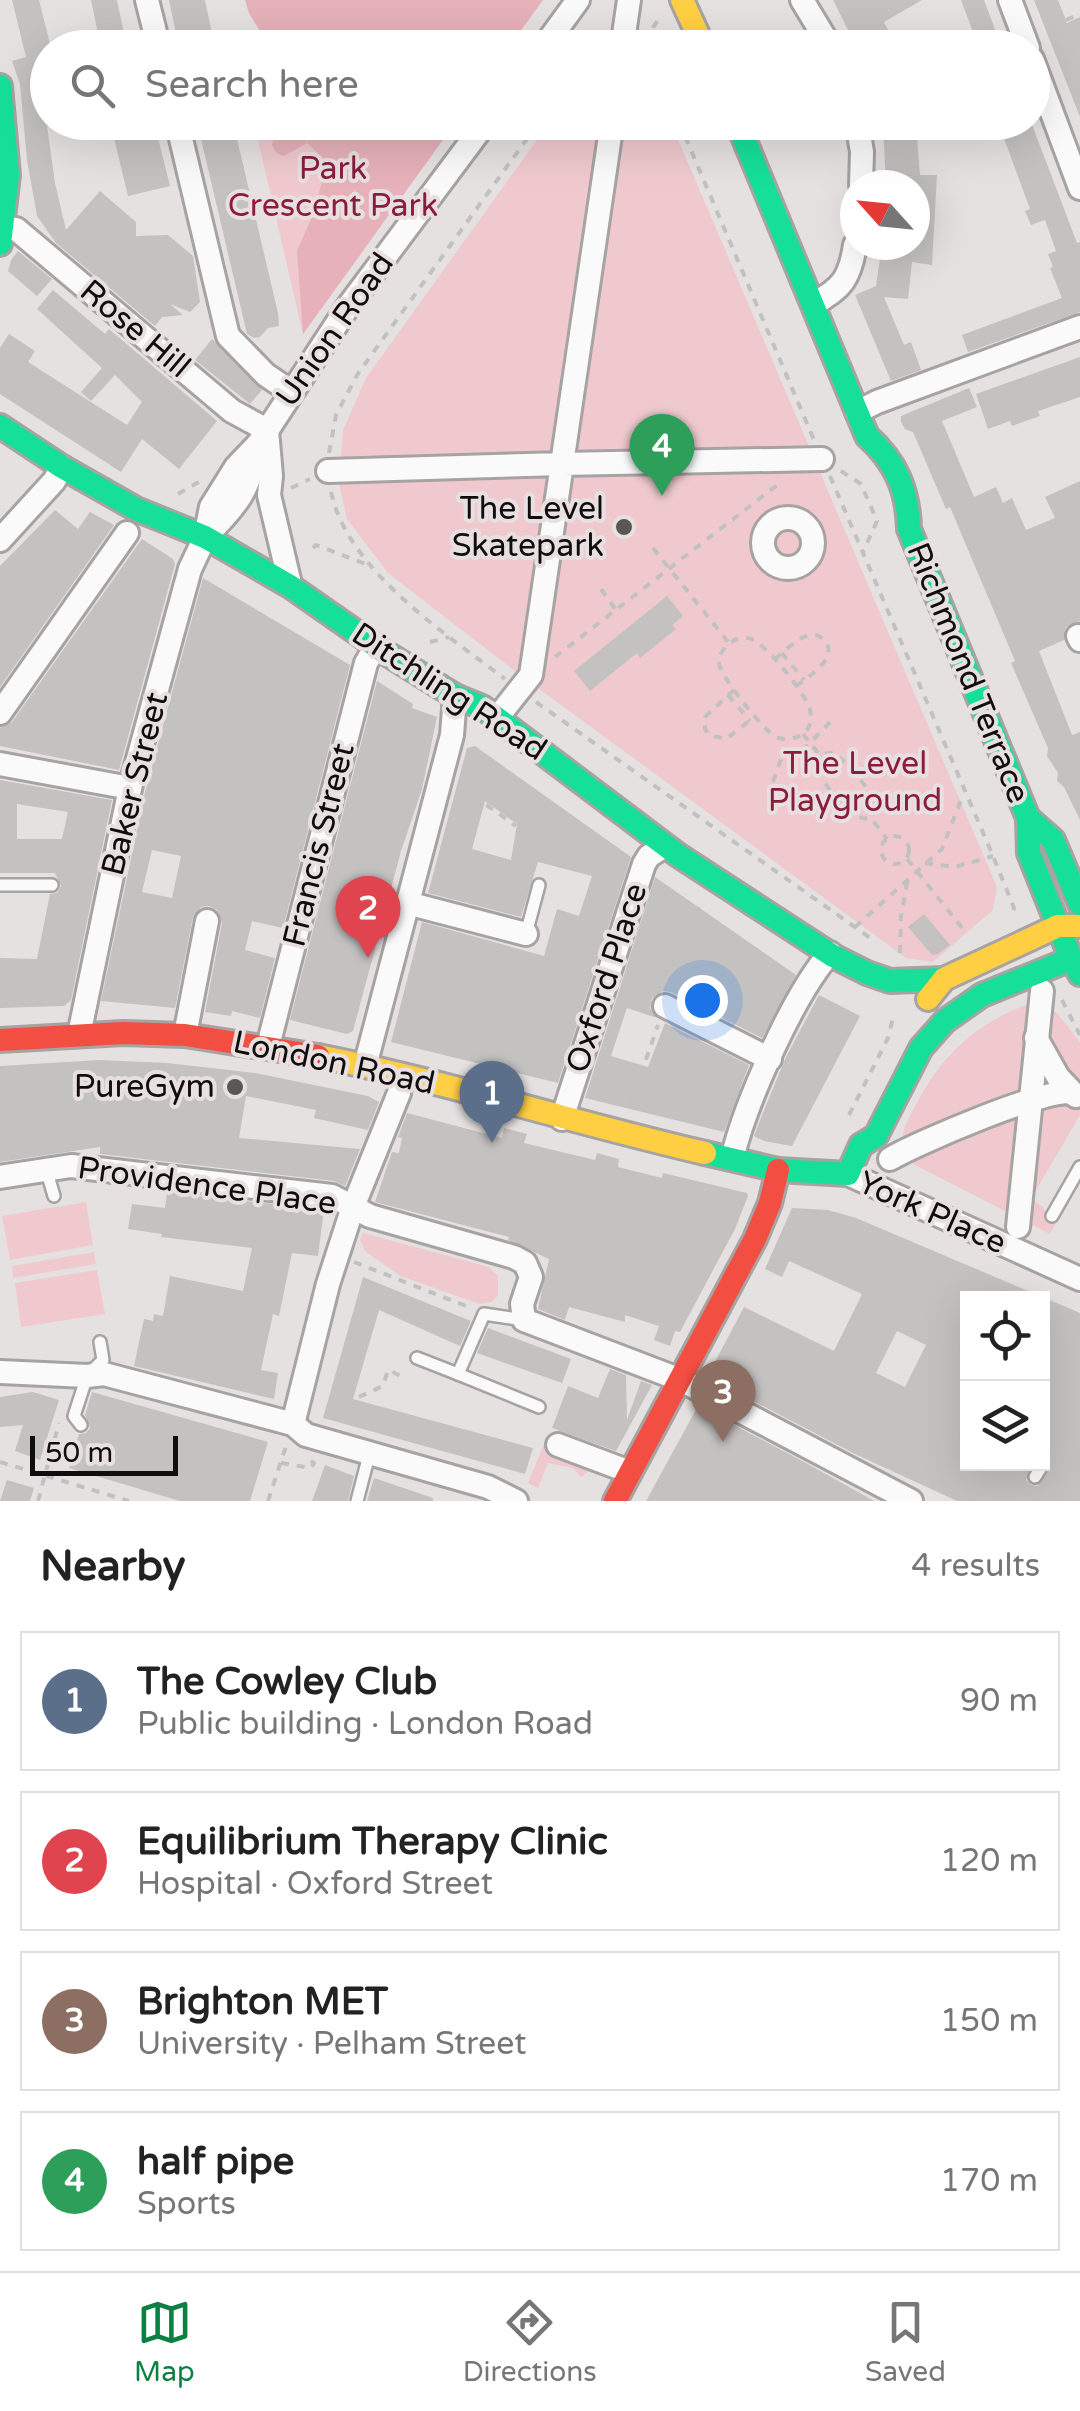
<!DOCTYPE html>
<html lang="en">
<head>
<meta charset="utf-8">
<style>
  body { margin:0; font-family:"Varela Round",sans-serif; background:#f6f6f6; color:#222 }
  .controls { position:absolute; right:30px; bottom:30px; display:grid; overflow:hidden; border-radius:0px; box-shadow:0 10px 40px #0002 }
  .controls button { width:90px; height:90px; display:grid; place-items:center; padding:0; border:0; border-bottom:2px solid #e0e0e0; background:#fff; color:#222; font:50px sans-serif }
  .compass { position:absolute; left:840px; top:170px; width:90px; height:90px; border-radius:50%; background:#fff; box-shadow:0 10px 40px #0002; rotate:297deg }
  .scale { position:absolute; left:30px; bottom:25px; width:148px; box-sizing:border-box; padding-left:10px; border:5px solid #0f0d0d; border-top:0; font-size:28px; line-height:35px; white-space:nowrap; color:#0f0d0d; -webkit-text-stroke:8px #e8dfe0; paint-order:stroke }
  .you { position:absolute; left:702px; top:1000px; width:35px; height:35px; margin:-25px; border:8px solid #fff; border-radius:50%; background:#1a73e8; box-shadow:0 0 0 15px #1a73e833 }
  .badge { display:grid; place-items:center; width:65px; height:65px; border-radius:50%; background:#0b8043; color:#fff; font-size:32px; font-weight:700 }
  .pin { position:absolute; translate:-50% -82px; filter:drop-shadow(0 2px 5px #0008) }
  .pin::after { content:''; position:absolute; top:52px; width:35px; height:30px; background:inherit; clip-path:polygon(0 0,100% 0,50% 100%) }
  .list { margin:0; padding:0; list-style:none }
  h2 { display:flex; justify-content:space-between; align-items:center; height:130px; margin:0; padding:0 40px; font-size:42px }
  h2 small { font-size:32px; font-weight:400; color:#767676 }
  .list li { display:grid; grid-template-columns:65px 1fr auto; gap:30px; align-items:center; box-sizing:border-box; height:140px; margin:0 20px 20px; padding:0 20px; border:2px solid #e0e0e0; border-radius:0px }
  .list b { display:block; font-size:38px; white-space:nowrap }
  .list p { margin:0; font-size:32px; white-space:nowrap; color:#767676 }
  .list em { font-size:32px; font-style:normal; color:#767676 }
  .icon { flex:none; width:55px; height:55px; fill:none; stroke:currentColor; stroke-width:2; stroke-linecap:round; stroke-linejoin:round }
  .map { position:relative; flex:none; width:1080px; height:1501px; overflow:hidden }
  .search { position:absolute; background:#fff; box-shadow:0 10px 40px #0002; left:30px; right:30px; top:30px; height:110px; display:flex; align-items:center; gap:25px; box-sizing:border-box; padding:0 35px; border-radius:55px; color:#767676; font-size:38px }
  .sheet { height:770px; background:#fff }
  nav { display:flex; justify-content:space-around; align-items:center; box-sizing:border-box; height:140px; border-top:2px solid #e0e0e0; background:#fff; font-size:28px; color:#767676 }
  nav a { display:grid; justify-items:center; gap:5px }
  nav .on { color:#0b8043 }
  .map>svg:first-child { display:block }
  .green { fill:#efc9ce }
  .forest { fill:#e6b1b9 }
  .building { fill:#c4c1c1; fill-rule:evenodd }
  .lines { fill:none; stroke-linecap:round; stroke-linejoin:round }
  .lane-casing { stroke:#a7a3a3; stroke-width:16 }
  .street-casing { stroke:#a7a3a3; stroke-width:28 }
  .fast-casing { stroke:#a7a3a3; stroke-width:28 }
  .slow-casing { stroke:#a7a3a3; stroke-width:28 }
  .jam-casing { stroke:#a7a3a3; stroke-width:28 }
  .path { stroke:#c2c1c1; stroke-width:4; stroke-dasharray:8 8; stroke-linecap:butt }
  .lane { stroke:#fbfafa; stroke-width:11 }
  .street { stroke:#fbfafa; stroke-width:22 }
  .fast { stroke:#16e098; stroke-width:22 }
  .slow { stroke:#ffcf43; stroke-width:22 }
  .jam { stroke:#f24e42; stroke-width:22 }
  .poi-dot { fill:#5a5757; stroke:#e8dfe0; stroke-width:4 }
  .labels { text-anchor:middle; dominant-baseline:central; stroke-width:8; stroke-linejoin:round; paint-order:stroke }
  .park-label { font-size:32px; fill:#8a1d3b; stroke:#e8dfe0 }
  .street-label { font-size:32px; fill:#0f0d0d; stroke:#e8dfe0 }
  .poi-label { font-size:32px; fill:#0f0d0d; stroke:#e8dfe0; text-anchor:end }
</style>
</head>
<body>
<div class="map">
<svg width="1080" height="1501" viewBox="0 0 1080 1501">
  <rect width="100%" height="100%" fill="#e6e1e1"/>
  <g class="green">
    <path d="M254,123H455L303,334Z"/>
    <path d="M549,123H671L997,887L993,910L933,962L906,958L516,672L388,573L347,519L339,484L343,430L366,378Z"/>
    <path d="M1029,1004H1044L1057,1013L1080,1042V1115L1031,1199L1043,1207L1050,1221L1056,1223L1050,1234L915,1165L902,1146C901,1129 910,1116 918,1101C942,1055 979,1021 1029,1004Z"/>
    <path d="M86,1202L93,1245L10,1260L2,1216Z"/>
    <path d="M363,1233L489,1267L498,1276V1295L492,1302L479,1304L401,1276L366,1252L360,1240Z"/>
    <path d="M94,1252L96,1264L13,1278L12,1266Z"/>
    <path d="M97,1270L105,1314L21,1327L15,1283Z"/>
    <path d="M544,1444L596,1466L581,1477L573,1468L548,1463L538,1488L528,1483Z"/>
  </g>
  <g class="forest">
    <path d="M245,0H543L509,47L270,48L249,13Z"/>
    <path d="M280,123H455L303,334L297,251L314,212L327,162L307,143L284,156L276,153L272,144Z"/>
  </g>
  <g class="building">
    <path d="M12,0H39L51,48H48V78L40,80L49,126H47L55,183L66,230L100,191L136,222V236L168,235L193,256L200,302L190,312L170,304L183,315L162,317L155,326L56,243L37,216L27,160L20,84L12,61L26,57Z"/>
    <path d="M91,0H117L127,48H101Z"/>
    <path d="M169,0H205L215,48H179Z"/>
    <path d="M833,0H922L884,22L897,48H857Z"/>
    <path d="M961,0H984L1002,48H972L966,34L973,32Z"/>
    <path d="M1034,0H1058L1067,23L1080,17V117Z"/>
    <path d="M110,122H154L170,186L128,196Z"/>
    <path d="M197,122H233L278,313L279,326L268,328L260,337L254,338L247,334Z"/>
    <path d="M916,122L920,175H937L932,265L912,262L908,299L884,297L904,345L911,342L921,370L891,381L855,295L876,286L882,245H915V185H886L883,124Z"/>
    <path d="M1008,122H1031L1077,243L1080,242V312L968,352L962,335L1062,298L1050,268L1053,267L1048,254L1056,251L1045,220L1031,225L1025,211L1030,209L1002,133L1011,130Z"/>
    <path d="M18,251L52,279L37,296L8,271L11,260Z"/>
    <path d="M53,290L105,334L109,329L217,421L179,469L142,439L121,472L0,394V348L9,334L35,351L28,362L127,425L142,402L115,375L91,401L81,392L102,368L37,309Z"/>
    <path d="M212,339L262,390L250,404L195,360Z"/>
    <path d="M1080,357V397L1038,411L1040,416L1012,426L1010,421L988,429L976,394Z"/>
    <path d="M969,388L977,407L942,421L974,497L996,487L1003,503L1012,498L1026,530L1055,518L1045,497L1080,481V621L1066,627L1064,640L1039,651L1072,735L1080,732V820L1064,787L1057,781L1058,773L1047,756L1048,748L1011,663L1015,661L950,507L946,509L913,432L905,429L901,422V416Z"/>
    <path d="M55,510L78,529L90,512L114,525L0,687V566Z"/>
    <path d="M142,539L173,559L175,564L119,770L0,746V728L12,722Z"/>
    <path d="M203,578L350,665L283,928L252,921L245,950L275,958L260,1018L232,1011L231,1016L205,1012L222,923L217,910L209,906L201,907L193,917L175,1008L101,1001L145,792ZM152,850L181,856L172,898L142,892Z"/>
    <path d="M667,596L683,616L672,625L676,629L640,658L637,653L590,691L574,671Z"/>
    <path d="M377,681L413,704L412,708L437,717L422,789L401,851L353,1031L347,1034L290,1020Z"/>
    <path d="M475,746L631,857L558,1083L391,1042L422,922L544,956L557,909L579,916L592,876L538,862L521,917L428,893L467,748ZM485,801L517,824L511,860L472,849Z"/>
    <path d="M0,780L112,800L71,1000L64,1006L0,1008V958L37,959L50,894L57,893L61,886L55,873H0ZM17,804L68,812L62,839H17Z"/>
    <path d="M655,877L796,975L762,1038L671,992L663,991L652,998L650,1008L657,1018L627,1008L611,1056L648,1067L665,1023L749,1065L724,1132L585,1098Z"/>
    <path d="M924,914L950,945L938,954L932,955L908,927Z"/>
    <path d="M819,995L860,1016L792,1146L764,1141L754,1136L762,1115L786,1057Z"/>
    <path d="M100,1060L167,1063L255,1073L368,1096L379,1102L368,1130L314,1118L316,1110L246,1096L239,1138L360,1149L345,1186L334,1181L100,1154V1147L0,1162V1066Z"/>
    <path d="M407,1113L502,1138L504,1128L527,1134L524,1143L595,1160L597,1153L619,1159L618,1167L662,1178L663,1173L747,1193L748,1196L735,1229L680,1332L675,1331L670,1346L654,1340L659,1326L625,1315V1322L569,1307L565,1320L538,1309L549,1259L508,1240L509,1237L375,1202L392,1152L399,1153L402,1138L398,1137Z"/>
    <path d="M167,1192L324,1210L318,1256L292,1253L279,1316L273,1314L261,1370L278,1373L274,1399L134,1366L144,1319L153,1321L154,1314L163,1316L170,1276L243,1291L252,1248L161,1237L162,1234L128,1229L132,1204L165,1208Z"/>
    <path d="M792,1208L828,1210L856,1218L1080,1313V1501H957L855,1454L707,1377L744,1307L834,1351L862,1294L789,1261L782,1277L765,1269ZM968,1298H1042V1460L1049,1468L1038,1486L1031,1485L1026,1480L1032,1464H968ZM897,1331L926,1345L905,1387L876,1373Z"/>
    <path d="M363,1277L471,1321L460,1346L379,1310L353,1399L533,1448L525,1474L323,1418Z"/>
    <path d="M488,1328L571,1359L562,1383L477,1353Z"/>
    <path d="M610,1369L626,1375L627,1420L641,1381L652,1385L616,1451L552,1428L568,1386L598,1398Z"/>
    <path d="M33,1392L59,1400L40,1460L15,1451L23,1425L0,1427V1397Z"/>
    <path d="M92,1392L268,1442L250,1501H180L69,1468L79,1434L86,1433L90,1428L85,1415Z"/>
    <path d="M698,1406L806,1463L874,1501H646Z"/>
    <path d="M325,1465L354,1476L348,1501H312Z"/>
    <path d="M374,1478L433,1498V1501H367Z"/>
    <path d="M7,1480L34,1488L30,1501H0Z"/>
  </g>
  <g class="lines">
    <g class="lane-casing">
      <g id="lane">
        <path d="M0,885H52"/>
        <path d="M526,934L539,885"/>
        <path d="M46,1169L54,1196"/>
        <path d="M1052,1216L1080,1167"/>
        <path d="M417,1358L458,1374L484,1314L524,1320"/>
        <path d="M458,1374L539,1407"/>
        <path d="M81,1425L74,1416L87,1376L103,1360L100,1342"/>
        <path d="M1035,1477L1040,1469"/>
        <path d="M357,1501L369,1455"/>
      </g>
    </g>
    <g class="street-casing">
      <g id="street">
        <path d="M147,0L159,48"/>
        <path d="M802,0L831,48"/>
        <path d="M1010,0L1028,48"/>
        <path d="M543,48L578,0"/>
        <path d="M622,48L629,0"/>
        <path d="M1032,59L1080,188"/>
        <path d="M177,122L228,336L266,375L290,391"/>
        <path d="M857,122L862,152L861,185"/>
        <path d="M4,227L16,229L232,411L267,430"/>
        <path d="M813,304C842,289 850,278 855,245"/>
        <path d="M857,412L877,402L1080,327"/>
        <path d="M267,430L271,476L269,495L290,584"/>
        <path d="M328,471L562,464L612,122"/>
        <circle cx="788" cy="543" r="25"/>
        <path d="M205,537C238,505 250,489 259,443"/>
        <path d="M0,540L54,481L62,467"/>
        <path d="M1078,636L1080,640"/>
        <path d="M0,713L127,533"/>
        <path d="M497,718L531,675L562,464L822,459"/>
        <path d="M0,764L130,788"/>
        <path d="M407,903L526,934"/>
        <path d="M665,1006L770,1059"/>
        <path d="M79,1035L130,788L190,569L205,537L211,507L236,467L259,443L347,308L486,122"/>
        <path d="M185,1035L207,921"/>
        <path d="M1036,1038L1058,1077L1076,1096"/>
        <path d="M268,1046L366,663L376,646"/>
        <path d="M365,1066L452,735L455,696"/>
        <path d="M562,1119L644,864L649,856L665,846"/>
        <path d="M732,1159C745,1104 793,995 830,953"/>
        <path d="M890,1159C914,1144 1051,1086 1070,1093"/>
        <path d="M848,1174L1080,1279"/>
        <path d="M0,1177L71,1166L332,1196L370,1216L514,1257L525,1263L531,1277L522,1304L524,1320L681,1380L911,1501"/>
        <path d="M1018,1227L1042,991"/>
        <path d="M0,1372L87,1376L104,1374L293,1424L306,1435L488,1487L516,1501"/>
        <path d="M293,1424L328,1284L353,1207L399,1093"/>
        <path d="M558,1445L630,1472"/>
      </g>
    </g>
    <g class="fast-casing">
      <g id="fast">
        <path d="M0,86L8,175L0,244"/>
        <path d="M737,122L867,436C896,462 908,490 909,529L1028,818L1029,853L1069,953"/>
        <path d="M0,426L62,467L136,509L205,537L290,586L386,653L455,696L482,707L678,855L833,956L867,973L890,981L944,979"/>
        <path d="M1028,818L1053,840L1080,904"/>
        <path d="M705,1153L778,1170L848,1174L861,1145L876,1136L921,1048L945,1021L982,995L1071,959L1080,974"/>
      </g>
    </g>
    <g class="slow-casing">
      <g id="slow">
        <path d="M682,0L704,48"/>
        <path d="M928,999L944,979L1058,926H1080"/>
        <path d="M318,1056C448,1082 575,1123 705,1153"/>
      </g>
    </g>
    <g class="jam-casing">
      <g id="jam">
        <path d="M0,1040L123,1033L185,1035L318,1056"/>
        <path d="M615,1501L755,1239L770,1203L778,1170"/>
      </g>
    </g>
    <g class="path">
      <path d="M1066,20L1080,14"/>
      <path d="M644,41L658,20"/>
      <path d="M593,48L601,36"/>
      <path d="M679,122L814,440"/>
      <path d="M329,453L336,415L357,375L539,122"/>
      <path d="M841,471L861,484L877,521L863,552"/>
      <path d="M830,476L993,856L1014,908L1012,914"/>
      <path d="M291,488L310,479"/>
      <path d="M331,492C348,570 443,632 505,679"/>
      <path d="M178,494L204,479"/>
      <path d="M313,548L316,545L368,565"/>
      <path d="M653,548L729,643C723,649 719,655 719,663C720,676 764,731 776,737C785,741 797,739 805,732C811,726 812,718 810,710C807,695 765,643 751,639C743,636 736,639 729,643"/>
      <path d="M601,589L616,610"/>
      <path d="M430,642L449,637"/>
      <path d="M782,653L804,680"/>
      <path d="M555,657L781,482"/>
      <path d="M775,659C784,652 796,639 807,636C813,634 817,634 822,638C843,656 808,677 796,686"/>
      <path d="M734,690L705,717V729L709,735L726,739L756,716"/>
      <path d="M728,695L750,721"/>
      <path d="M536,702L876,942"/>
      <path d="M803,734L820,755L833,752C849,764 871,789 876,808L871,818L887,839"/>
      <path d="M820,755L816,767C825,785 849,823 871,818"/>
      <path d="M773,782L782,756L805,748L833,719"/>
      <path d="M457,793L477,798L516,826"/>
      <circle cx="895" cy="850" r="14"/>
      <path d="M907,859L967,934"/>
      <path d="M925,863L955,867L993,856"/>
      <path d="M855,927L942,849L963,795"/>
      <path d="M900,953L901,917L908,878"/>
      <path d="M671,987L699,907"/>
      <path d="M1062,1000L1080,1035"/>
      <path d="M630,1105L658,1025"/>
      <path d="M849,1115L888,1038L894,1014"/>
      <path d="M354,1262L471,1308"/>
      <path d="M359,1397L383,1386L388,1370L403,1377"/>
      <path d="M0,1462L129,1501"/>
      <path d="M281,1463L311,1468L314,1463L307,1459"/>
      <path d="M1053,1476L1080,1489"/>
      <path d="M38,1501L59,1423"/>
      <path d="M268,1501L287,1443"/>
    </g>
    <use href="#lane" class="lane"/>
    <use href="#street" class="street"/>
    <use href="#fast" class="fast"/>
    <use href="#slow" class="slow"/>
    <use href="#jam" class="jam"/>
  </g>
  <g class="poi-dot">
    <circle cx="624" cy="527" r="10"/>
    <circle cx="235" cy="1087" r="10"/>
  </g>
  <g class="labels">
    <g class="park-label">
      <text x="333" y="169">Park<tspan x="333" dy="37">Crescent Park</tspan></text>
      <text x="855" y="764">The Level<tspan x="855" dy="37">Playground</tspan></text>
    </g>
    <g class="street-label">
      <text transform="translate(135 329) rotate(40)">Rose Hill</text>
      <text transform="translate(335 330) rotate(-55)">Union Road</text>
      <text transform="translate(968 673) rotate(68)">Richmond Terrace</text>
      <text transform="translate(449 692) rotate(33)">Ditchling Road</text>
      <text transform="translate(135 784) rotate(-76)">Baker Street</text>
      <text transform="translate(319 845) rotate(-76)">Francis Street</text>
      <text transform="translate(607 978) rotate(-72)">Oxford Place</text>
      <text transform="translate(334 1063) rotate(12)">London Road</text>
      <text transform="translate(207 1186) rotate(8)">Providence Place</text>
      <text transform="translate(932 1213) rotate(24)">York Place</text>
    </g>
    <g class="poi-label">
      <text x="604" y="509">The Level<tspan x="604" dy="37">Skatepark</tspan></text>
      <text x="215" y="1087">PureGym</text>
    </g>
  </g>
</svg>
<div class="controls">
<button><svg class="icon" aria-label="locate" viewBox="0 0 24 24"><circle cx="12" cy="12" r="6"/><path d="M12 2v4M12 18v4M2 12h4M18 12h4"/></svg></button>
<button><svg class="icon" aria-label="layers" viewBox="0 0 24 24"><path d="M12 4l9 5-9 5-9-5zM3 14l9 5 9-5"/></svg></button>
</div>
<svg class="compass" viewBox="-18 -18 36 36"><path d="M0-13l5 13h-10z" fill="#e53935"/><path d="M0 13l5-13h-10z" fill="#767676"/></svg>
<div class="scale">50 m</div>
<div class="you"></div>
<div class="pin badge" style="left:492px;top:1143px;background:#5c6f8a">1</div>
<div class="pin badge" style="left:368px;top:958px;background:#e0444e">2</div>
<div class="pin badge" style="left:723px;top:1442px;background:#8d6e63">3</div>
<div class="pin badge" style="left:662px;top:496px;background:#2e9e5b">4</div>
<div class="search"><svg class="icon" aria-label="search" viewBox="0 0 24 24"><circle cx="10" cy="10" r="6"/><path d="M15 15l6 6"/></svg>Search here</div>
</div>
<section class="sheet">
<h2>Nearby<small>4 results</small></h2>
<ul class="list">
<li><span class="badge" style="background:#5c6f8a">1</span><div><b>The Cowley Club</b><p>Public building · London Road</p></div><em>90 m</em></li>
<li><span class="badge" style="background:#e0444e">2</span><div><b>Equilibrium Therapy Clinic</b><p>Hospital · Oxford Street</p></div><em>120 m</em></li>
<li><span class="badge" style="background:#8d6e63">3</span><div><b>Brighton MET</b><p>University · Pelham Street</p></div><em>150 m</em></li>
<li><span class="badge" style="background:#2e9e5b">4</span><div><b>half pipe</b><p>Sports</p></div><em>170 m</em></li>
</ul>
</section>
<nav>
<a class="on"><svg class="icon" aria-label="map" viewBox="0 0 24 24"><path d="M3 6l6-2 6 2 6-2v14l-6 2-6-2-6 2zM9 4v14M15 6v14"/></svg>Map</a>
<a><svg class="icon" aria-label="directions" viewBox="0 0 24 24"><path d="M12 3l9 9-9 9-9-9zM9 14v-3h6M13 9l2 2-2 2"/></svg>Directions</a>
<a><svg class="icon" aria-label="saved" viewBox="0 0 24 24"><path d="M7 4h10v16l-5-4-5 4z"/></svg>Saved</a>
</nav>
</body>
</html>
